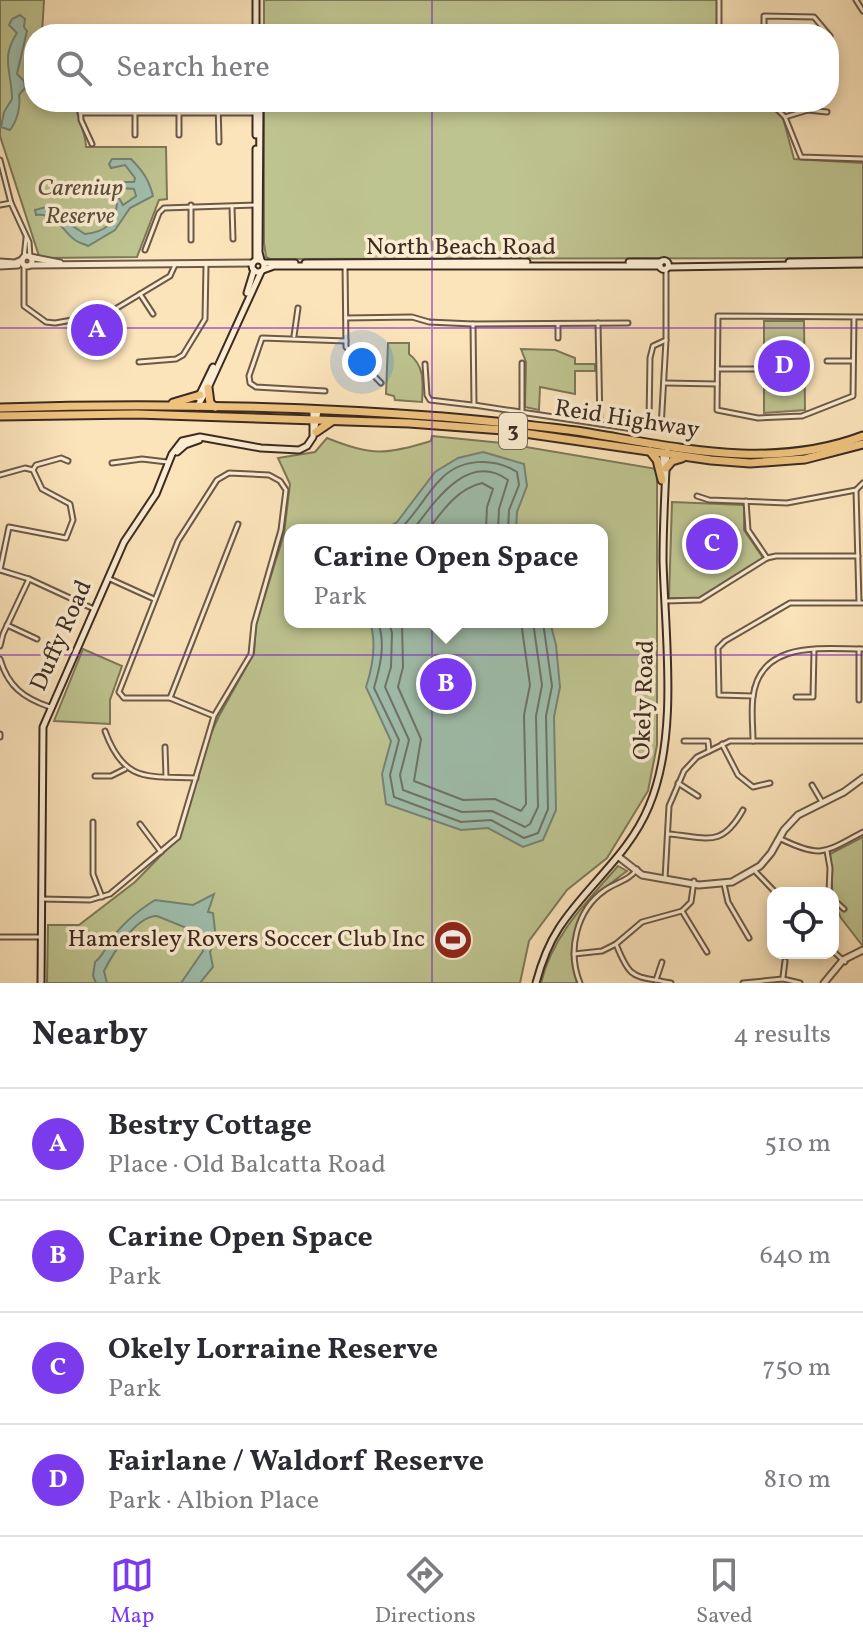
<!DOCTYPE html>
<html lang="en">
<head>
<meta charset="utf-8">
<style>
  body { margin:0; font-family:Vollkorn,serif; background:#f2f2f3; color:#2b2b33 }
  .controls { position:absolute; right:24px; bottom:24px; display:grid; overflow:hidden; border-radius:16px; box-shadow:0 4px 12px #0003 }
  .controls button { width:72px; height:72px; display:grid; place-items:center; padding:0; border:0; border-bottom:2px solid #e1e1e2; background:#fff; color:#2b2b33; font:40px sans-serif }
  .you { position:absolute; left:362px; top:362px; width:28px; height:28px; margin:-20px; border:6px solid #fff; border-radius:50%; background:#1a73e8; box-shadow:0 0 0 12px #1a73e833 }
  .badge { display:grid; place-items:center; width:52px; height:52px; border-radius:50%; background:#7c3aed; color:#fff; font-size:26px; font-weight:700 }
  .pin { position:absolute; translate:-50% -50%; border:4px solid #fff; box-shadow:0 2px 8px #0006 }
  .popup { position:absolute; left:284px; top:524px; width:324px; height:104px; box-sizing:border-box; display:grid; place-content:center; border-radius:16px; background:#fff; filter:drop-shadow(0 2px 6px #0005); font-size:26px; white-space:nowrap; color:#7c7c81 }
  .popup b { font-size:30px; color:#2b2b33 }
  .popup::after { content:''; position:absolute; left:50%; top:100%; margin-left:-16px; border:16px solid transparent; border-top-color:#fff }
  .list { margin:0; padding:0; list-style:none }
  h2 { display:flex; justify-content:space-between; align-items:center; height:104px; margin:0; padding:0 32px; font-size:34px }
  h2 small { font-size:26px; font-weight:400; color:#7c7c81 }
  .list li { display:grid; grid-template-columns:52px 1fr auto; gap:24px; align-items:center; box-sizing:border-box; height:112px; padding:0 32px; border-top:2px solid #e1e1e2 }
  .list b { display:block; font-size:30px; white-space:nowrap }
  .list p { margin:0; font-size:26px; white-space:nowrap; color:#7c7c81 }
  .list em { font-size:26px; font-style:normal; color:#7c7c81 }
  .icon { flex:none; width:44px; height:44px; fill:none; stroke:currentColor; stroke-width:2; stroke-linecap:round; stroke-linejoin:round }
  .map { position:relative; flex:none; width:863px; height:983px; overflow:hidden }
  .search { position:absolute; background:#fff; box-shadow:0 4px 12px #0003; left:24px; right:24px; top:24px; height:88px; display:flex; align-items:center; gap:20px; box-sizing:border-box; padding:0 28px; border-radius:32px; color:#7c7c81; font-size:30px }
  .sheet { height:552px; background:#fff }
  nav { display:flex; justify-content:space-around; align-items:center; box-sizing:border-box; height:112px; border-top:2px solid #e1e1e2; background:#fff; font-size:22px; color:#7c7c81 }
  nav a { display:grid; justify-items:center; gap:4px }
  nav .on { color:#7c3aed }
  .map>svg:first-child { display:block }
  .green { fill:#bec490; stroke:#7d7859; stroke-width:2; fill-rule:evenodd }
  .water { fill:#9fbeac; stroke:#778375; stroke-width:2 }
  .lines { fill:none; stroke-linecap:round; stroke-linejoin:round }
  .shore { stroke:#6e7467; stroke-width:2 }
  .minor-casing { stroke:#6c5948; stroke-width:7 }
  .tertiary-casing { stroke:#6c5948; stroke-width:9 }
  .secondary-casing { stroke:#3c2b22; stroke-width:9 }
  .trunk-casing { stroke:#3c2b22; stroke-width:11 }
  .minor { stroke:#fcedd2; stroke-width:3 }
  .tertiary { stroke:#fcedd2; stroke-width:5 }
  .secondary { stroke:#fcedd2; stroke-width:5 }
  .trunk { stroke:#eec27d; stroke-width:7 }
  .grid { fill:none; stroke:#7b2cbf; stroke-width:2; stroke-opacity:0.55 }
  .labels { text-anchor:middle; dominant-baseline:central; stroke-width:7; stroke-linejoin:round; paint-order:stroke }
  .shield { fill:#fcedd2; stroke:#766557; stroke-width:2 }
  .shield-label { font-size:22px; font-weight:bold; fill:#3c2b22 }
  .park-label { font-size:24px; font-style:italic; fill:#5c513e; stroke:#fcedd2 }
  .street-label { font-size:24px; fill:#3c2b22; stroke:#fcedd2 }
  .poi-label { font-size:24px; fill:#3c2b22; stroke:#fcedd2; text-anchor:end }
</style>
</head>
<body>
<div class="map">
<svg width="863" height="983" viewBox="0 0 863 983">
  <rect width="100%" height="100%" fill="#fbe3ba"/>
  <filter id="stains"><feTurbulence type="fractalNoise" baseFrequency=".0025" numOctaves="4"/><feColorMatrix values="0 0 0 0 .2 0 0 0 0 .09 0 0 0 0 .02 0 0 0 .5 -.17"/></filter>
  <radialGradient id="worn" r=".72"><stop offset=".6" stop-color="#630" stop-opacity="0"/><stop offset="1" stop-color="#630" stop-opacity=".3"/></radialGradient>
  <g class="green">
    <path d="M0,0H44L42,34H34V102H77C76,121 86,131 86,147H166L167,199L159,200L137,257L46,258L39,256L0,136Z"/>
    <rect x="264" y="0" width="453" height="34"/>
    <path d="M264,102H767L783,118L794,159L863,163V258L270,259L266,257L264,243Z"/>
    <path d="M764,321H804L805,410L764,413Z"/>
    <path d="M388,343H409V354C425,366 423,383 422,402L395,400L394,396L386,394Z"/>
    <path d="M521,349L555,350L575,358V364H595V371H575V394L540,387L539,410L525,407L526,362Z"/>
    <path d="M432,436L502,443L657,469V745L648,791L607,858L567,890L529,941L520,983H47L48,925H79L135,882L180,836L207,742L219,716L254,653L256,624L284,534L290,484L278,458L315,452L327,438C371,456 386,455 431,441ZM290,530H602V622H290Z"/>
    <path d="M672,502L744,505V530L763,558L699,598H669Z"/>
    <path d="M83,649L122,666L110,700V724L54,721Z"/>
    <path d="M863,837V945H862L841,918L833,901L830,854Z"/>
    <path d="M618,866L627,871C583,903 565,927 577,983H541C553,934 586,903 618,866Z"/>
  </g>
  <g class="water">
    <path d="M20,15L25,19L24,27L27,31L17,74L24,81L25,88L19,95C21,106 17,121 10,130L1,127L4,112L12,99C12,72 0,58 17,33L9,25L12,19Z"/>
    <path d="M112,159H131C143,171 149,180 153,196L130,208L115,230L88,246C84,244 79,243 75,240C60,229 58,213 36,215L35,210L46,207L65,216L71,225L85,234C106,232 115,223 117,204L110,194L116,193L123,205L136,196L134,189L122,188L121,182H134L135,178L125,165L111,168L109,164Z"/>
    <path d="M483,452L524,464L527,486L517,512L516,530H384L397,522L435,472L458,458Z"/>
    <path d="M370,622H550L556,645L560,687L554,717L556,810L543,840L523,847L488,828L461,830L386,804L382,774L391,741L366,687C373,666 377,644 370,622Z"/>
    <path d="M214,894L208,912L213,913L216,939L210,952L213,967L200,983H181L203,951L199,933L157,916C136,916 113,953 104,971L107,983H96L93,976L95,962C103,956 105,949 110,941C121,925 139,910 155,900L193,905Z"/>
  </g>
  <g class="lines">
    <g class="shore">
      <path d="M399,530C415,516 425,495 440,480C460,458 494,457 517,472L519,485L509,510L508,530"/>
      <path d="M413,530C435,501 468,451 508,480L499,509L498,530"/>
      <path d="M428,530C443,510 457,489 482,483L493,489L487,507L486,530"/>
      <path d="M378,622C386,644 380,667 374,688L399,740L390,775L394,797L461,822L491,820L524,838L538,833L548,809L546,716L552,686L543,622"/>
      <path d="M389,622L392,633L391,667L385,687L409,740L400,775L403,790L462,812L492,811L525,827L530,824L538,807L536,716L542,685L533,622"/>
      <path d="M402,622L403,667L398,687L421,739L414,781L463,800L495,799L521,811L526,804L524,715L530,685L521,622"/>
    </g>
    <g class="minor-casing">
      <g id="minor">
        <path d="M719,0V34"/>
        <path d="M856,0L863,11"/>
        <path d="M764,34V16L814,17L830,36L829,63"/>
        <path d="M80,102L81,120L92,144"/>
        <path d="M218,102L219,142"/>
        <path d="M770,102L785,117L801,157L863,159"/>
        <path d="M80,113H256"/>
        <path d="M135,113V135"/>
        <path d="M785,117L808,110L827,112"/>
        <path d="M179,135V113"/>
        <path d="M0,160L11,203L29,242L30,257"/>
        <path d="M0,205L11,203"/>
        <path d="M191,205V240"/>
        <path d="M232,207L233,239"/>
        <path d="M145,250L159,213L164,208L257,205"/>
        <path d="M24,258L26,238"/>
        <path d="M24,265V306L46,322L55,323L107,314L170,276L175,265"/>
        <path d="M345,265L346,347L381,383"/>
        <path d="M140,294L153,314"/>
        <path d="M854,317L853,396L802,416L758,418L717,410L718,316L863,317"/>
        <path d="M346,318L412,317L429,322L473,324L628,323"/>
        <path d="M598,323L600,424"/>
        <path d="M473,324L474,405L640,430L646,428L649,421L650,358L653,346L666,340"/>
        <path d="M558,324V338"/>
        <path d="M294,336L298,308"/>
        <path d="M827,361H853"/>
        <path d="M139,362L176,359L183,355L205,319L206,265"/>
        <path d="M522,363V411"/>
        <path d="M425,364L427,395L430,400L472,405"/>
        <path d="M718,369H758"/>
        <path d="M665,383L717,384"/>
        <path d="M325,391L256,387L250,383L249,376L262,338L346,341"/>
        <path d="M661,428L666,340V269"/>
        <path d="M112,463L142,459L167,462"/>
        <path d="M33,470L36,465L61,458L68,461"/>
        <path d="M0,475L25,468L33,470L42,489L70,504L73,520L66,538L9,527L0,570"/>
        <path d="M856,490L859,602"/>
        <path d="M697,496L709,500L787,503L856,490L863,483"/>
        <path d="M746,501L748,530L767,558"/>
        <path d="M0,570L29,579L94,609"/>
        <path d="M110,579L154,599"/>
        <path d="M666,601L700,600L767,558L776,556H858"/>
        <path d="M7,625L37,639"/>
        <path d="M0,646L3,634L29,579"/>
        <path d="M859,649V700"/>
        <path d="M0,659C8,686 23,698 50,707"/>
        <path d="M753,696L719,695L718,648L725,641L790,603H863"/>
        <path d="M796,697H813L814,650"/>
        <path d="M170,698L238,524"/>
        <path d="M105,731C124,783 147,776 196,778"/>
        <path d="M0,734V737"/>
        <path d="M684,741H708L709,751"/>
        <path d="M753,741C753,727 751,711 753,697C760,640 822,649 863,649"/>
        <path d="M722,744L738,775L753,787L770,783"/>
        <path d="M165,747L166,777"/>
        <path d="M95,776H111L125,769"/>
        <path d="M678,783L698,796"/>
        <path d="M812,785L822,802"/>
        <path d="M93,822V874L102,897"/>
        <path d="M140,824L161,852"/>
        <path d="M668,834C707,837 721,849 743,810"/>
        <path d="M781,839C822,859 825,852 863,832"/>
        <path d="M827,851L830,868L829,893"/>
        <path d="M754,870L776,893"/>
        <path d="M665,879L669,806L684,771L697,757L730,741H863"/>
        <path d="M724,884L728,902L749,938"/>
        <path d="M41,899L90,900L110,894L178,837L214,716L251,654L254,624L281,530L286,490L280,481L269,475L229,473L217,480L178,541L119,692L124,698H170L214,716"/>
        <path d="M833,899L844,909"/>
        <path d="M682,911L707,952"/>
        <path d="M0,937H40"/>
        <path d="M616,944C631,982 634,975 671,983"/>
        <path d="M833,951L845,962"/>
        <path d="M574,954L602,951L616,944L642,922L682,911L691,902L694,881"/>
        <path d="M783,977L785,961"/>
        <path d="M656,980L662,962"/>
        <path d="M580,983C567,951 576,910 605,890C616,882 629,881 637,869"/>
        <path d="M743,983L783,979L800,983"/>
      </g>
    </g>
    <g class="tertiary-casing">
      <g id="tertiary">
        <circle cx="27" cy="261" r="5"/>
        <path d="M30,257L60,263"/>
        <path d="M0,262L15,263L22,260"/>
        <path d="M31,265L253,263"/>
        <path d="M0,266L18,265"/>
        <path d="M619,857L642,875L699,885L732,882L760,866L771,853L784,830L798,815L844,792L863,778"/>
        <path d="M824,983L843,960L863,950"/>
      </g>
    </g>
    <g class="secondary-casing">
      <g id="secondary">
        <path d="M256,0V34"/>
        <path d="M256,102V135"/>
        <path d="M260,102L259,252L261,260"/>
        <path d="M256,149V260"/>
        <circle cx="258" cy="266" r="6"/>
        <circle cx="664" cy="265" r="4.5"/>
        <path d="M629,262H661"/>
        <path d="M789,262L863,261"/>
        <path d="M264,263H295"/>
        <path d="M305,263L527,262"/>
        <path d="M668,267L863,264"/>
        <path d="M263,270L274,266H660"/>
        <path d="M247,293L254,270"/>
        <path d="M198,398L213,367"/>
        <path d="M197,407L208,388L261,272"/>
        <path d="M313,411V434"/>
        <path d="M177,452L185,445L199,440"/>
        <path d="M663,474V452"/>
        <path d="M41,983L43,727L124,542L156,494L172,454L182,441L200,437L261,448L299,450L307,446L313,437L318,411"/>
        <path d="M536,983C541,964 548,945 559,928C587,885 629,855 649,806C679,735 665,637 663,560C663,523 665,487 667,451"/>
      </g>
    </g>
    <g class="trunk-casing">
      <g id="trunk">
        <path d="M208,388L210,403L215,407"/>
        <path d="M173,403L200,395"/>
        <path d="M0,408C147,403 296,406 443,417C487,421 532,425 576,431C672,446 768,472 863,436"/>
        <path d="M0,416L136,414L409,423L503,430L711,460L750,463L805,459L863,444"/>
        <path d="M316,432L332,421"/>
        <path d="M650,451L657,460L662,480"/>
        <path d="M666,468L672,461L682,458"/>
      </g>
    </g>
    <use href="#minor" class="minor"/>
    <use href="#tertiary" class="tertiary"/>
    <use href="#secondary" class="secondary"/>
    <use href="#trunk" class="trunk"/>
  </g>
  <path class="grid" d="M432,0V34M432,102V983M0,328H863M0,655H863"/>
  <defs>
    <g id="stadium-disc" transform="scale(2)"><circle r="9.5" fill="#8f2418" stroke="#fcedd2"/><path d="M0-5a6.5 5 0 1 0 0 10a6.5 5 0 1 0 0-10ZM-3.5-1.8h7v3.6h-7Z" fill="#fff"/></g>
  </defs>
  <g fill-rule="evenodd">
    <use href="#stadium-disc" x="453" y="940"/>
  </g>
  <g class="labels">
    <rect class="shield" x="499" y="413" width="28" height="36" rx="6"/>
    <g class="shield-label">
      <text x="513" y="431">3</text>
    </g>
    <g class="park-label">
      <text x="80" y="189">Careniup<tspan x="80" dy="28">Reserve</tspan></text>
    </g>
    <g class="street-label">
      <text x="461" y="248">North Beach Road</text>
      <text transform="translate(627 420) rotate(9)">Reid Highway</text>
      <text transform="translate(62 636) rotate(-66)">Duffy Road</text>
      <text transform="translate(645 700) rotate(-88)">Okely Road</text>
    </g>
    <g class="poi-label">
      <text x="425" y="940">Hamersley Rovers Soccer Club Inc</text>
    </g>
  </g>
  <rect width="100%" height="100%" filter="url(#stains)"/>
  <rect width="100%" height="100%" fill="url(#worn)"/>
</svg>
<div class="controls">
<button><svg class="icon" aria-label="locate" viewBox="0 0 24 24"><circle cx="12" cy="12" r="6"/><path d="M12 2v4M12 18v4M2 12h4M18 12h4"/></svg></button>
</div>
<div class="you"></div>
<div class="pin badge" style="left:97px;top:330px">A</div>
<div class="pin badge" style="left:446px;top:684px">B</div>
<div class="popup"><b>Carine Open Space</b>Park</div>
<div class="pin badge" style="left:712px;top:544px">C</div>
<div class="pin badge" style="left:784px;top:366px">D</div>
<div class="search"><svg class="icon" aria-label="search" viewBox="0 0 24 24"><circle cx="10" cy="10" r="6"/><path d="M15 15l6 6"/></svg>Search here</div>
</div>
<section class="sheet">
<h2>Nearby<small>4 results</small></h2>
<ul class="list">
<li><span class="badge">A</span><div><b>Bestry Cottage</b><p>Place · Old Balcatta Road</p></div><em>510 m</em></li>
<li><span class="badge">B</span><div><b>Carine Open Space</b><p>Park</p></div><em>640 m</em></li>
<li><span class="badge">C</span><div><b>Okely Lorraine Reserve</b><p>Park</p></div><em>750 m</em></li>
<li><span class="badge">D</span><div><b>Fairlane / Waldorf Reserve</b><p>Park · Albion Place</p></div><em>810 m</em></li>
</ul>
</section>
<nav>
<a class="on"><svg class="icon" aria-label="map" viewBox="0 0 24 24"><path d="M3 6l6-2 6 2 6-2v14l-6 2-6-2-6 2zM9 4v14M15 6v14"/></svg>Map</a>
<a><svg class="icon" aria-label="directions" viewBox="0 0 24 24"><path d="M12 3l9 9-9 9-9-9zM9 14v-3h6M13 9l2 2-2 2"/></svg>Directions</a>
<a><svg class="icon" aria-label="saved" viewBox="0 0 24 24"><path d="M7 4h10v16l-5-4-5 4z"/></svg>Saved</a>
</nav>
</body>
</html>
